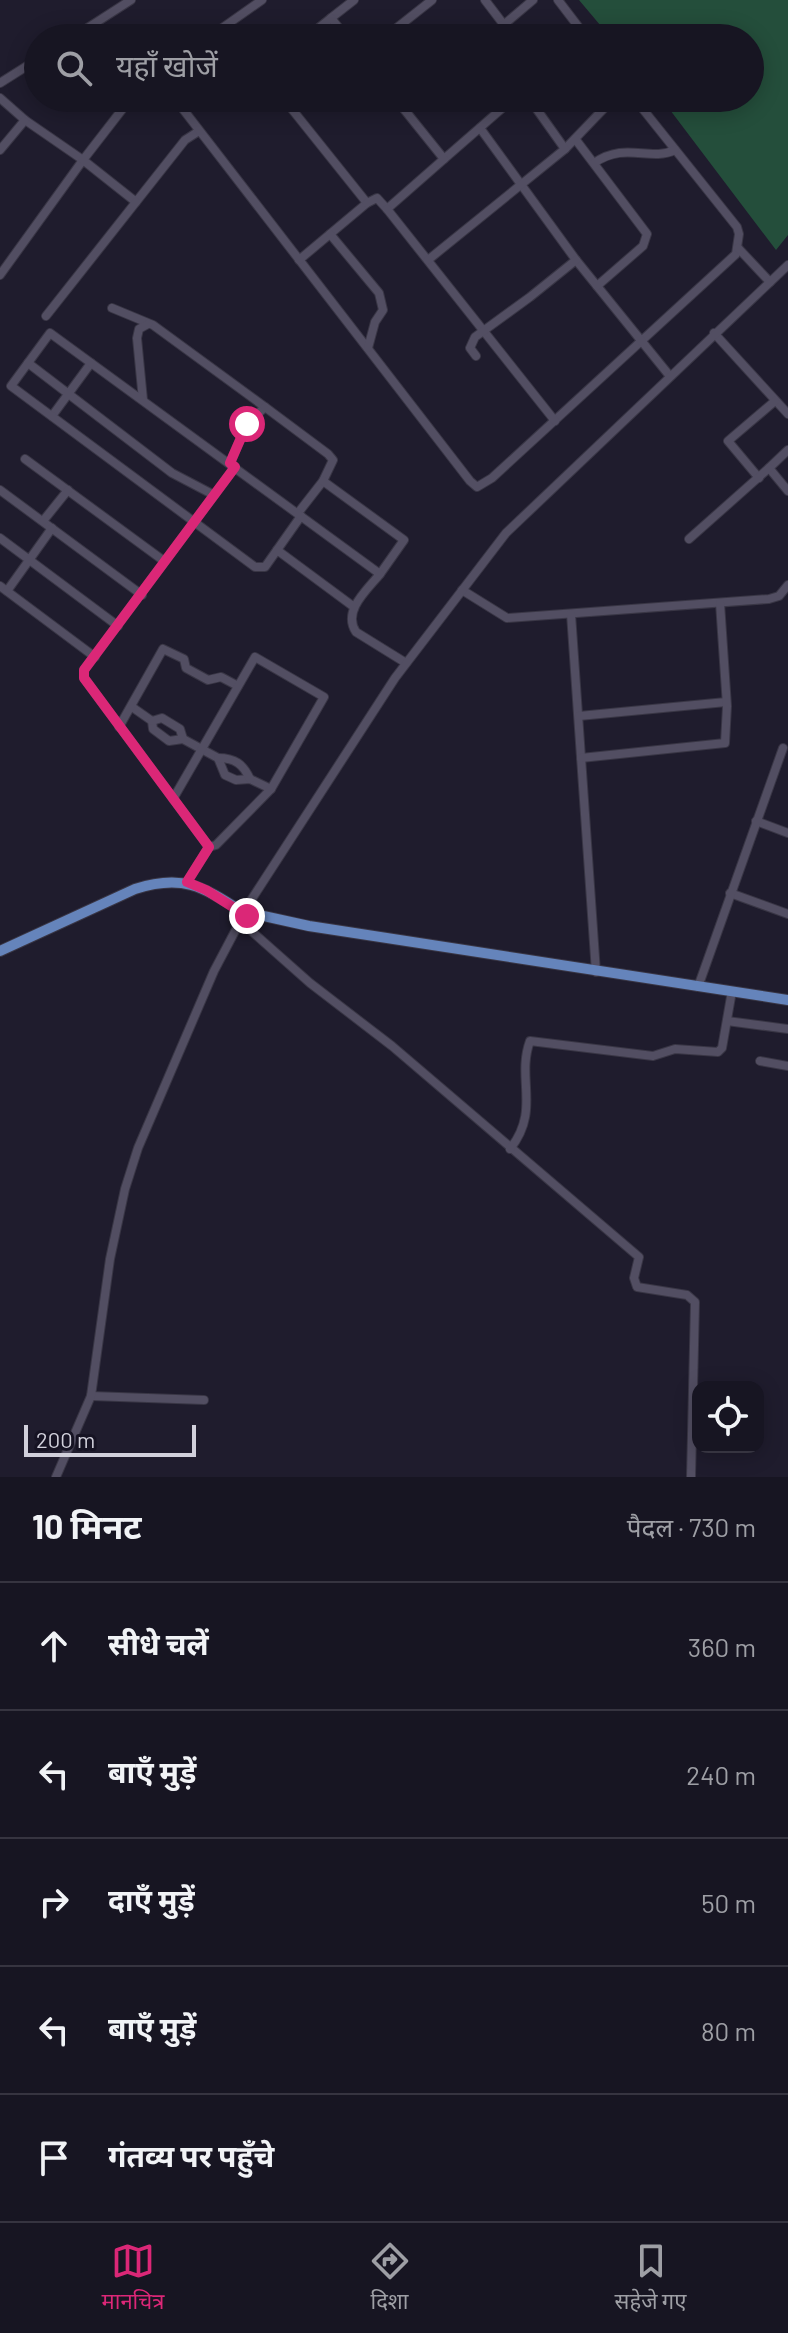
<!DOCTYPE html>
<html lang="hi">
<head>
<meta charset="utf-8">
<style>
  body { margin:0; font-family:Barlow,"Noto Sans Devanagari",sans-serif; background:#24222f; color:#f1f3f6 }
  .controls { position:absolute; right:24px; bottom:24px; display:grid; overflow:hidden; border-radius:16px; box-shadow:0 4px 20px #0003 }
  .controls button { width:72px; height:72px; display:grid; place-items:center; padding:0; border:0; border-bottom:2px solid #363440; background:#171522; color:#f1f3f6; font:40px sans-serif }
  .scale { position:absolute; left:24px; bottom:20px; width:172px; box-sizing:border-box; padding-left:8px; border:4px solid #d1d0db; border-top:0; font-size:22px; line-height:28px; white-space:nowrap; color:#d1d0db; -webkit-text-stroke:6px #161323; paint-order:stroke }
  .stop { position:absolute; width:24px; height:24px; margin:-18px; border:6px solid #db2777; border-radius:50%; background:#fff }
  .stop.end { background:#db2777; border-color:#fff; box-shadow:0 2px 8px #0008 }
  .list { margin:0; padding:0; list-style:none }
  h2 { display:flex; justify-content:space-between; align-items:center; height:104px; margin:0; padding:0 32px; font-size:34px }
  h2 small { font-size:26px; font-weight:400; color:#9e9fa5 }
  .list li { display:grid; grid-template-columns:52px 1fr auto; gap:24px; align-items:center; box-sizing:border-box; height:128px; padding:0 32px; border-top:2px solid #363440 }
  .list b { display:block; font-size:30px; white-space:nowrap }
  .list em { font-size:26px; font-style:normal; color:#9e9fa5 }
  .icon { flex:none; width:44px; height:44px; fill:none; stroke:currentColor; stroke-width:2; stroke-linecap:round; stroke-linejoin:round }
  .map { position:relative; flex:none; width:788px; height:1477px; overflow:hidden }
  .search { position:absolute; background:#171522; box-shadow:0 4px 20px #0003; left:24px; right:24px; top:24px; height:88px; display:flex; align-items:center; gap:20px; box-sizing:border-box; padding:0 28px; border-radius:44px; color:#9e9fa5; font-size:30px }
  .sheet { height:744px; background:#171522 }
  nav { display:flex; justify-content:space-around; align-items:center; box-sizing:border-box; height:112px; border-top:2px solid #363440; background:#171522; font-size:22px; color:#9e9fa5 }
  nav a { display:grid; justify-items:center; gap:4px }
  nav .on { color:#db2777 }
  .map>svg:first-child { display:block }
  .green { fill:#244e3b }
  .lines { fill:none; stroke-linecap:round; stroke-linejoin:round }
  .minor-casing { stroke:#393645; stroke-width:10 }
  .major-casing { stroke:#393645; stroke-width:12 }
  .minor { stroke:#524e62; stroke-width:8 }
  .major { stroke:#6584bb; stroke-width:10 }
  .route { stroke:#db2777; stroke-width:10 }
</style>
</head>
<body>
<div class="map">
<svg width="788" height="1477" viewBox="0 0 788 1477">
  <rect width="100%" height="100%" fill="#1f1c2d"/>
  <path class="green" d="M579,0H788V235L776,250L661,98H750V38H611Z"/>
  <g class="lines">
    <g class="minor-casing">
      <g id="minor">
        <path d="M485,0L504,25"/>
        <path d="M558,0L587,38"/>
        <path d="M331,18L354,0"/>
        <path d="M72,38L131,0"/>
        <path d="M208,38L262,0"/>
        <path d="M306,38L331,18L347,38"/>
        <path d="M384,38L432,0"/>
        <path d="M488,38L533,0"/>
        <path d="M0,83L38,59"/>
        <path d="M0,98L25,120L83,160L0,275"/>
        <path d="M131,98L83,160L136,202L185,140L199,131"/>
        <path d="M186,98L179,104L470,481L477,487L492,478L736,254L739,234L737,227L634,98"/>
        <path d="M283,98L367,203L299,260"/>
        <path d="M402,107L413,98"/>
        <path d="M480,128L576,260L669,375"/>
        <path d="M576,140L647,234L643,246L597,286"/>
        <path d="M565,149L614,98"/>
        <path d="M0,150L25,120"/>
        <path d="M444,159L514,98"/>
        <path d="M594,163C626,141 649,162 675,150"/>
        <path d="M367,203L377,198L387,209L444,159L395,98"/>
        <path d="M387,209L555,421"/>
        <path d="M330,234L379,293L383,310L375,322L368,348"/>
        <path d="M738,248L770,282"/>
        <path d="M428,260L565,149L533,104L541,98"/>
        <path d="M112,308L153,325L265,407L247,424L230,463"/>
        <path d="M46,316L136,202"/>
        <path d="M714,333L788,414"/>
        <path d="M476,356L470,348L475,337L530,297L576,260"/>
        <path d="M28,363L172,473L214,495"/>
        <path d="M143,400L137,338L139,329L148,324"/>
        <path d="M265,407L328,454L333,460L323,481L298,513"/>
        <path d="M52,416L91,363"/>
        <path d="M788,450L769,468L788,491"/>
        <path d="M25,459L164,561"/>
        <path d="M759,478L728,441L775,401"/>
        <path d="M323,481L404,540L380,574"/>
        <path d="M0,490L142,595"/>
        <path d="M43,521L68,490"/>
        <path d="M0,538L118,626"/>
        <path d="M689,539L769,468"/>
        <path d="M277,550L301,516"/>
        <path d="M0,586L95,657"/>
        <path d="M462,590L507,618L769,599L779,596L788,585"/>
        <path d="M7,591L52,528"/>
        <path d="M354,607L277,550L265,567H255L11,386L50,333L380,574C367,590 342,611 356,632L406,663"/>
        <path d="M571,614L596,972"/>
        <path d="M132,707L152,721L153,729L169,741L183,739L218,758L225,775L236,780L250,779L271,789"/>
        <path d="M579,716L726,702"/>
        <path d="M152,721L162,718L180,729L183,739"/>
        <path d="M119,727L163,649L184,659L186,668L208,680L221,677L238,686"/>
        <path d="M218,758C235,758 243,764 250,779"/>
        <path d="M581,758L725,743L727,706L720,603"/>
        <path d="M173,799L255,657L324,697L271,789L216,845L209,847"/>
        <path d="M756,821L788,833"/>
        <path d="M187,882L209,847L84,678V670L235,467"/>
        <path d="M730,893L788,914"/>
        <path d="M246,908L395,678L506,533L788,265"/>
        <path d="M240,921L310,983L392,1046L639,1257L634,1278L637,1287L687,1295L695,1302L691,1477"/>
        <path d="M698,987L783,748"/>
        <path d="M727,1021L788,1029"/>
        <path d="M760,1061L788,1066"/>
        <path d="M510,1149C541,1110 516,1079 530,1041L653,1056L675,1049L718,1052L722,1048L732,991"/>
        <path d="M91,1396L204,1400"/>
        <path d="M56,1477L91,1396L110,1259L125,1189L138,1148L214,971L243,916"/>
      </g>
    </g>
    <g class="major-casing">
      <g id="major">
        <path d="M250,913L309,926L788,1000"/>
        <path d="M0,951L135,889C182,874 202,886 241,911"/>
      </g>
    </g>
    <use href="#minor" class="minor"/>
    <use href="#major" class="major"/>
  </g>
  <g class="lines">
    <path class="route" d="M247,916L206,890L187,882L209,847L84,678V670L235,467L230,463L247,424"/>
  </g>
</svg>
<div class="controls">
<button><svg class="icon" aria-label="locate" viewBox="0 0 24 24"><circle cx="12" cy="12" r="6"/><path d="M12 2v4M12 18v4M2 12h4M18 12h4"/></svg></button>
</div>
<div class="scale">200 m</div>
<div class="stop" style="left:247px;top:424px"></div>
<div class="stop end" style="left:247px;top:916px"></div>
<div class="search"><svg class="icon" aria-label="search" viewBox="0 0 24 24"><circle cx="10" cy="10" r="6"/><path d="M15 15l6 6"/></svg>यहाँ खोजें</div>
</div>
<section class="sheet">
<h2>10 मिनट<small>पैदल · 730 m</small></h2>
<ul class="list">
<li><svg class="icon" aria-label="ahead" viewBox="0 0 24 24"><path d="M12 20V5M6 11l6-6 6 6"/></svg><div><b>सीधे चलें</b></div><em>360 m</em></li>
<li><svg class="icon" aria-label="left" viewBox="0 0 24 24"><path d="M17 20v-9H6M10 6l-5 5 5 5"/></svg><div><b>बाएँ मुड़ें</b></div><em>240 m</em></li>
<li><svg class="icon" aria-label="right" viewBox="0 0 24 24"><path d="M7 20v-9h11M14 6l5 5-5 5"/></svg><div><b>दाएँ मुड़ें</b></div><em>50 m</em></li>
<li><svg class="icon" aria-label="left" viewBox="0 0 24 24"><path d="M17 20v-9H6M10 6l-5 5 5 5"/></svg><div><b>बाएँ मुड़ें</b></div><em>80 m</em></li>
<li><svg class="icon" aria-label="arrive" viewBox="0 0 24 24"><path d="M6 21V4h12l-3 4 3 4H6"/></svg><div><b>गंतव्य पर पहुँचे</b></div></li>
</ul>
</section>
<nav>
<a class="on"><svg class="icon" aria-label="map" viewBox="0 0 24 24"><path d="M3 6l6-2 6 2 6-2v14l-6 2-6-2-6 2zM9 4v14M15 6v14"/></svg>मानचित्र</a>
<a><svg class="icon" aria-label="directions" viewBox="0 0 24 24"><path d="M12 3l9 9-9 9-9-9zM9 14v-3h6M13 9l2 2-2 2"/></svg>दिशा</a>
<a><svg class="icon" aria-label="saved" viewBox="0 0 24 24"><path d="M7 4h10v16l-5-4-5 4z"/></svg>सहेजे गए</a>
</nav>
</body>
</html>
